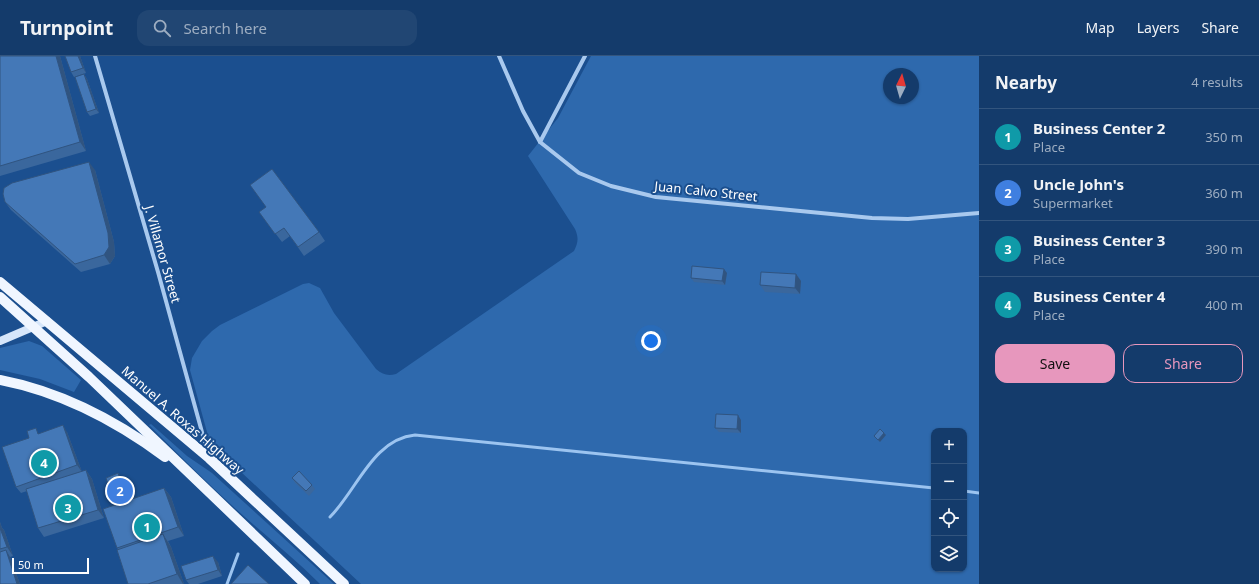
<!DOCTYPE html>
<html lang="en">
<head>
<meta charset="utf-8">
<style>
  body { margin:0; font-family:"Noto Sans",sans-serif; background:#214673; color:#f1f3f6 }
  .controls { position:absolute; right:12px; bottom:12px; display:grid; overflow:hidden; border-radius:8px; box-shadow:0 1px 3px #0004 }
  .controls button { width:36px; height:36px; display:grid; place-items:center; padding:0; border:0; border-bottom:1px solid #33557e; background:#143b6b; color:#f1f3f6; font:20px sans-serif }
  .compass { position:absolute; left:883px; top:12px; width:36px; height:36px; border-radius:50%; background:#143b6b; box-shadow:0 1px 3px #0004; rotate:5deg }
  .scale { position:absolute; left:12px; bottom:10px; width:77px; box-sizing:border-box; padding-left:4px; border:2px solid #fff; border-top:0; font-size:11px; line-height:14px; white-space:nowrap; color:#fff; -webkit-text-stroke:3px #1b4f8f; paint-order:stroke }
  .you { position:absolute; left:651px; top:285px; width:14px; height:14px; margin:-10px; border:3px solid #fff; border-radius:50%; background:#1a73e8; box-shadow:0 0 0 6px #1a73e833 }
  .badge { display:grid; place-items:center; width:26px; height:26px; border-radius:50%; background:#e797bd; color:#fff; font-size:13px; font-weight:700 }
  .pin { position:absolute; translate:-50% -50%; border:2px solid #fff; box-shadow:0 1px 4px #0006 }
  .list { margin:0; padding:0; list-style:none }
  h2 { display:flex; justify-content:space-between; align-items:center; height:52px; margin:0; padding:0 16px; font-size:17px }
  h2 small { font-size:13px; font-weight:400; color:#9dadc1 }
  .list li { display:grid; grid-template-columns:26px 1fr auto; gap:12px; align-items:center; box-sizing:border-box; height:56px; padding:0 16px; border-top:1px solid #33557e }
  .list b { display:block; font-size:15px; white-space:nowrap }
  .list p { margin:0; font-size:13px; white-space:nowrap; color:#9dadc1 }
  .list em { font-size:13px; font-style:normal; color:#9dadc1 }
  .actions { display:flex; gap:8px; padding:12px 16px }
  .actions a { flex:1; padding:9px 0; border:1px solid #e797bd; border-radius:12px; text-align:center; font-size:14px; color:#e797bd }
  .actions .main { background:#e797bd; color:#111 }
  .icon { flex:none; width:22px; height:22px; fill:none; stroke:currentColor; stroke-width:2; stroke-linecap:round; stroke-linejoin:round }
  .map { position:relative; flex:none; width:979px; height:528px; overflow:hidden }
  header { display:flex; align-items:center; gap:24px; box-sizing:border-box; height:56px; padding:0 20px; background:#143b6b; border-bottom:1px solid #33557e }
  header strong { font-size:19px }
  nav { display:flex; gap:22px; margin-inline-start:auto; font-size:14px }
  .search { width:280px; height:36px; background:#214673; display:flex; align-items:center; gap:10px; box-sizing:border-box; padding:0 14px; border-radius:12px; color:#9dadc1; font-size:15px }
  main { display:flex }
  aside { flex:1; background:#143b6b }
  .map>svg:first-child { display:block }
  .green { fill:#2e69ad; fill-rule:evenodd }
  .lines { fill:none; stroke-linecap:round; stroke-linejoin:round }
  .stream { stroke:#9cc4f0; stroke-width:3 }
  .minor { stroke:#a9c9ee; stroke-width:4 }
  .secondary { stroke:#d6e6fa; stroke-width:8 }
  .primary { stroke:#f0f6ff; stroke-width:10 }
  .wall { fill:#3a679d }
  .shaded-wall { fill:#305480 }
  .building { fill:#4478b7; stroke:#305480 }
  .labels { text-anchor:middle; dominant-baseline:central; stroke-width:4; stroke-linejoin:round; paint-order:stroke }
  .street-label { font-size:13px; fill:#fff; stroke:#1b4f8f }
</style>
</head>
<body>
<header>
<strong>Turnpoint</strong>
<div class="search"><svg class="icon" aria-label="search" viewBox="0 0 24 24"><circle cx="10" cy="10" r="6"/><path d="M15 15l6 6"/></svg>Search here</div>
<nav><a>Map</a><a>Layers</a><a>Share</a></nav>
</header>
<main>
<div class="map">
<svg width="979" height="528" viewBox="0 0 979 528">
  <rect width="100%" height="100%" fill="#1b4f8f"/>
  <g class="green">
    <path d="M591,0H979V528H361L210,387L190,314L192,302L202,285L212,275L220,269L303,228L309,227L320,232L334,257L376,313C383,319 388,320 396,318L574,195C578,187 579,182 575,173L528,100L558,62ZM889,18H913V42H889ZM934,375H964V513H934Z"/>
    <path d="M29,285L42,290L81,324L74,336L40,323L0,314V292Z"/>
    <path d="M151,368L187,400L212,417L334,528H320C299,507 276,488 254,469C218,438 183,403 149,369Z"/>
  </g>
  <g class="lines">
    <g class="stream">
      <path d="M964,435L979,437"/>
      <path d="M330,461C357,434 373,383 415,379L934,432"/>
      <path d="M227,528L238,498"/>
    </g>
    <g class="minor">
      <path d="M95,0L158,216L208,398"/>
      <path d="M499,0L523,55L540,86L579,117L611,130L656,141L872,162L908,163L979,157"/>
      <path d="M540,86L585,0"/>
    </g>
    <path class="secondary" d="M0,285L47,265"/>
    <g class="primary">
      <path d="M0,226L209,402L344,528"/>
      <path d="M0,241L89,321L305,528"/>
      <path d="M0,324C62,336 115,364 165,401"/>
    </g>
  </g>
  <g class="wall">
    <path d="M0,0H60L86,95L0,120Z"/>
    <path d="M80,0L86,17L74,21L71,16Z"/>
    <path d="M84,18L87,23L99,57L90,60L87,56Z"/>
    <path d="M95,114L114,186L115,200L110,208L81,216L11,154L5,146Z"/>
    <path d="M259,156L319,176L325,185L304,200L290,180L282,186Z"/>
    <path d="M727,217L725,229L694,226L691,222Z"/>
    <path d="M796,218L801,225L800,238L765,236L760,229Z"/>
    <path d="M741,364V377L719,376L715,372Z"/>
    <path d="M67,376L82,416L86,414L92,423L104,462L44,481L38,472L27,435L21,437L16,431L40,378Z"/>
    <path d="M118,417L123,424L130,442L117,447L112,440Z"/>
    <path d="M292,422L312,429L315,433L309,440L295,427Z"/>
    <path d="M164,432L171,441L184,480L168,485L171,491L184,528H128L118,493L117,492Z"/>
    <path d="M0,466L2,472L4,474L13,500L10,501L20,528H0Z"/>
    <path d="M218,506L222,520L198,528H189L186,524Z"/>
  </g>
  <g class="shaded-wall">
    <path d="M56,0H60L86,95L80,86Z"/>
    <path d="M78,0H80L86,17L83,12Z"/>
    <path d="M84,18L87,23L99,57L96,53Z"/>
    <path d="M89,106L95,114L114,186L115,200L110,208L104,199Z"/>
    <path d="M724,213L727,217L725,229L722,225Z"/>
    <path d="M796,218L801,225L800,238L795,232Z"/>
    <path d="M738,359L741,364V377L737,373Z"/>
    <path d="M63,369L67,376L82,416L77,409Z"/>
    <path d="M884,377L886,379L880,386L878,384Z"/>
    <path d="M86,414L92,423L104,462L98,454Z"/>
    <path d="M118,417L123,424L130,442L125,436Z"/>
    <path d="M164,432L171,441L184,480L178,471Z"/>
    <path d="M0,466L2,472L4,474L13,500L7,491L0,472Z"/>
    <path d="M163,478L171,491L184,528H183L177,518Z"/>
    <path d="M6,494L10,501L20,528H17Z"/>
    <path d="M213,500L218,506L222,520L218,514Z"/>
  </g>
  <g class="building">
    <path d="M0,0H56L80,86L0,110Z"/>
    <path d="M65,0H78L83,12L71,16Z"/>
    <path d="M84,18L96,53L87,56L75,21Z"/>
    <path d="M89,106L108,177L109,191L104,199L75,208L5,146L3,138L4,132L12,127Z"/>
    <path d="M272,113L319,176L298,191L284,172L275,178L259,156L266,151L250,129Z"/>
    <path d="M692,210L724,213L722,225L691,222Z"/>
    <path d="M761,216L796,218L795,232L760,229Z"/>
    <path d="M716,358L738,359L737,373L715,372Z"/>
    <path d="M63,369L77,409L16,431L2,391L29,382L27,375L36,372L38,378Z"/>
    <path d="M880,373L884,377L878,384L874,380Z"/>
    <path d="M86,414L98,454L38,472L26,433Z"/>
    <path d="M299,415L312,429L306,435L292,422Z"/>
    <path d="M118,417L125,436L112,440L106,422Z"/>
    <path d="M164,432L178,471L117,492L103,453Z"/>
    <path d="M0,472L7,491L0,493Z"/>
    <path d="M163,478L177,518L148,528H128L117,494Z"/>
    <path d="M6,494L17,528H0V496Z"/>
    <path d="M213,500L218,514L186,524L181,510Z"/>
    <path d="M248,509L269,528H231Z"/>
  </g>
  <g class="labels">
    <g class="street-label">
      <text transform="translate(706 135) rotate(6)">Juan Calvo Street</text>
      <text transform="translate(163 198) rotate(74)">J. Villamor Street</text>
      <text transform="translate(183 364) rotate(41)">Manuel A. Roxas Highway</text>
    </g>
  </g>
</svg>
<div class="controls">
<button>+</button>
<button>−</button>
<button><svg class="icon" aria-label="locate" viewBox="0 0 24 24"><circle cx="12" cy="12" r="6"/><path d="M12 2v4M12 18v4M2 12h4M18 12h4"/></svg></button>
<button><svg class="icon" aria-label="layers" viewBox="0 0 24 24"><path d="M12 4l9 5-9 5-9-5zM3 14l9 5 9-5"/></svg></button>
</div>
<svg class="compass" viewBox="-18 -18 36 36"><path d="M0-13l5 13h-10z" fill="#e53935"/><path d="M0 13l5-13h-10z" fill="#9dadc1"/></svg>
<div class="scale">50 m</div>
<div class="you"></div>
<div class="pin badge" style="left:147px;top:471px;background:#0f9aa8">1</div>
<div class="pin badge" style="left:120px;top:435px;background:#3f7fe0">2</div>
<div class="pin badge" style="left:68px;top:452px;background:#0f9aa8">3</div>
<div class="pin badge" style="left:44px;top:407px;background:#0f9aa8">4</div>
</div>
<aside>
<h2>Nearby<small>4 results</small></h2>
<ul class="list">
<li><span class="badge" style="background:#0f9aa8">1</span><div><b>Business Center 2</b><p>Place</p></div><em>350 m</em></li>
<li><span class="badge" style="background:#3f7fe0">2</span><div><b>Uncle John's</b><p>Supermarket</p></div><em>360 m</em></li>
<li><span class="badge" style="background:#0f9aa8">3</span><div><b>Business Center 3</b><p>Place</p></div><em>390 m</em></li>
<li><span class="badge" style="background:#0f9aa8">4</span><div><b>Business Center 4</b><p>Place</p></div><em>400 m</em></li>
</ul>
<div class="actions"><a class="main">Save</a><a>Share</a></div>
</aside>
</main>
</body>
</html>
